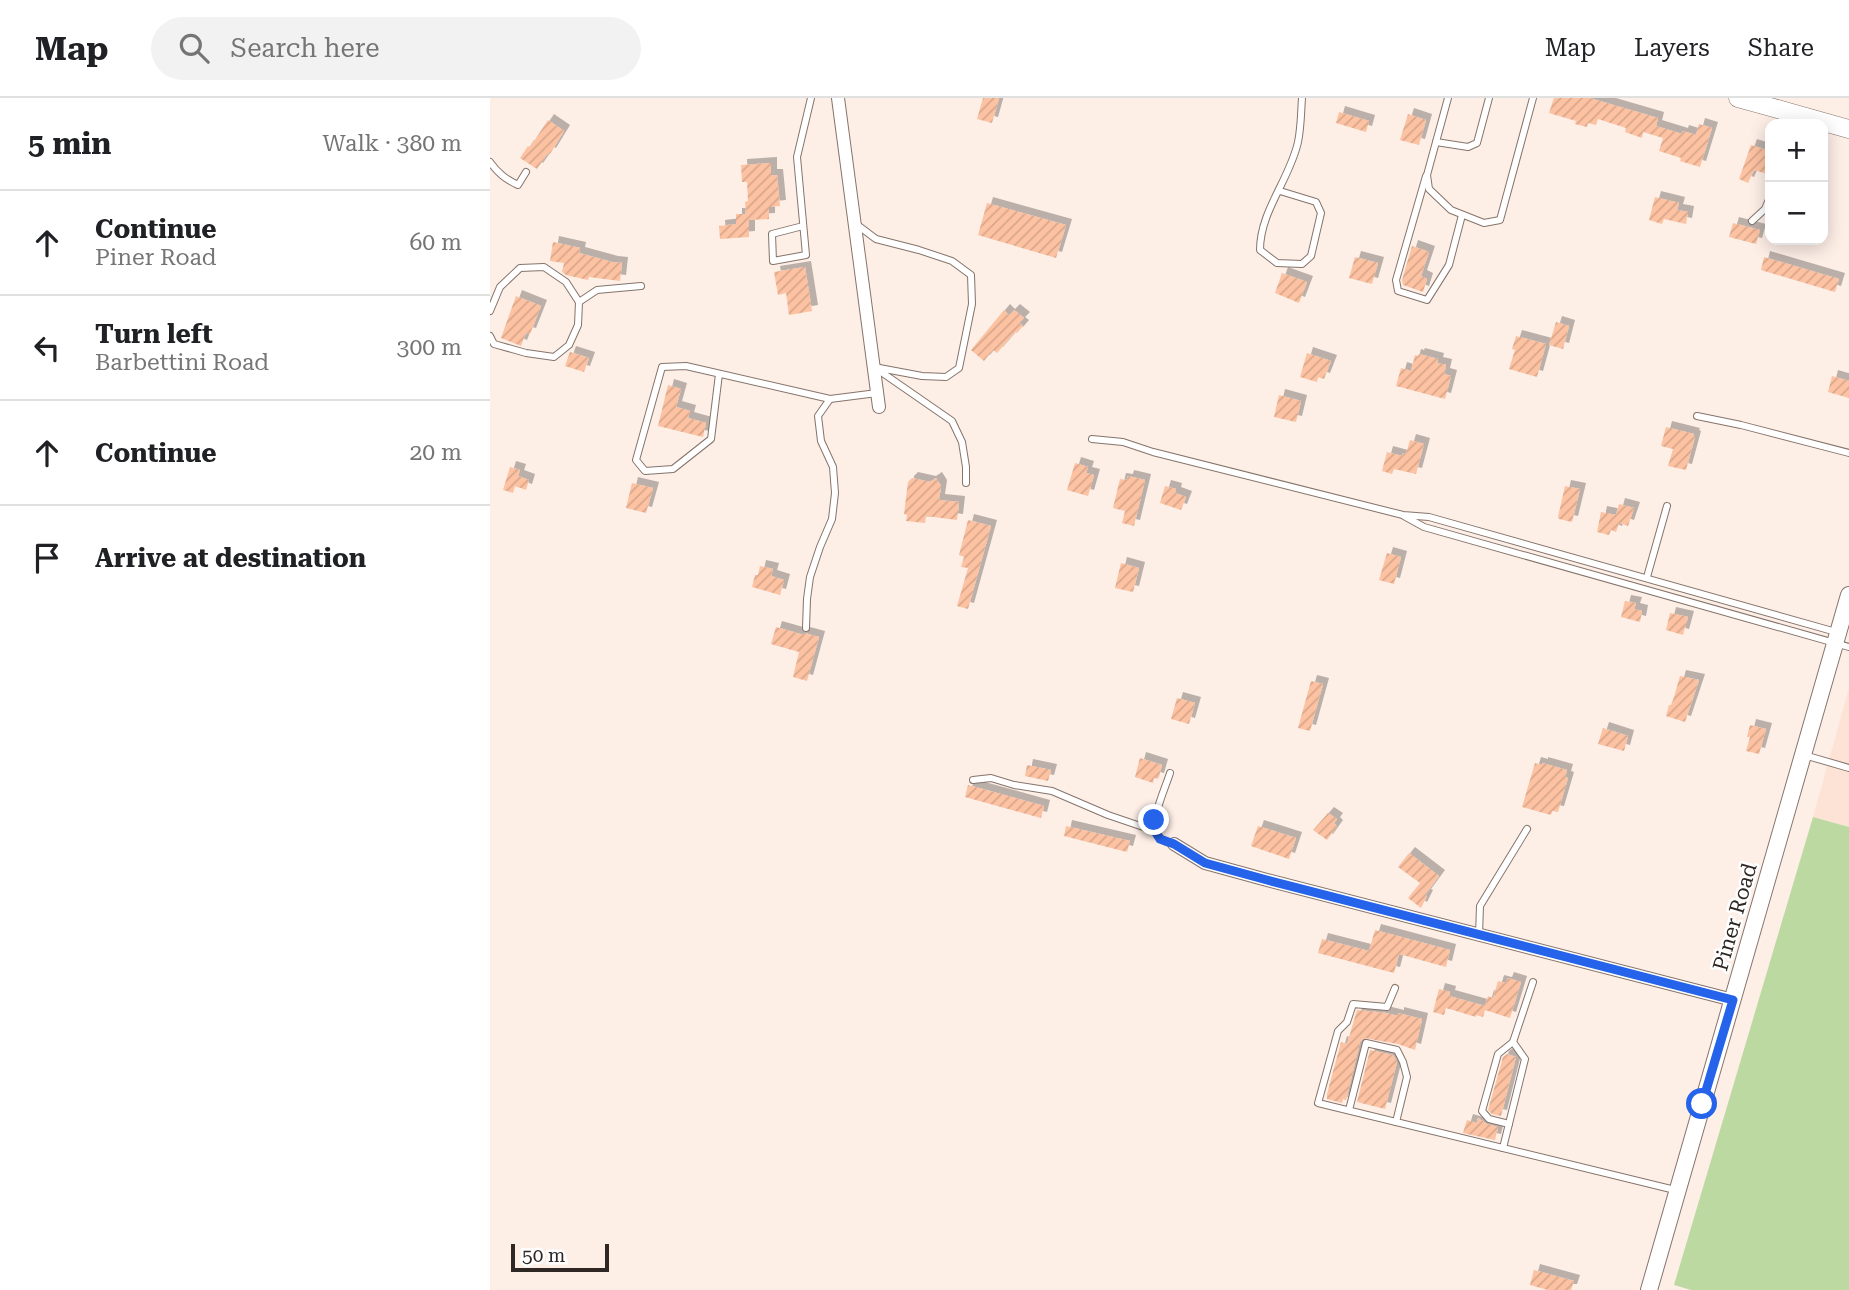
<!DOCTYPE html>
<html lang="en">
<head>
<meta charset="utf-8">
<style>
  body { margin:0; font-family:"Roboto Serif",serif; background:#f2f2f2; color:#202124 }
  .controls { position:absolute; right:21px; top:21px; display:grid; overflow:hidden; border-radius:14px; box-shadow:0 4px 18px #0003 }
  .controls button { width:63px; height:63px; display:grid; place-items:center; padding:0; border:0; border-bottom:2px solid #e0e0e0; background:#fff; color:#202124; font:35px sans-serif }
  .scale { position:absolute; left:21px; bottom:18px; width:98px; box-sizing:border-box; padding-left:7px; border:4px solid #2e2724; border-top:0; font-size:19px; line-height:24px; white-space:nowrap; color:#2e2724; -webkit-text-stroke:5px #fff; paint-order:stroke }
  .stop { position:absolute; width:21px; height:21px; margin:-16px; border:5px solid #2563eb; border-radius:50%; background:#fff }
  .stop.end { background:#2563eb; border-color:#fff; box-shadow:0 2px 7px #0008 }
  .list { margin:0; padding:0; list-style:none }
  h2 { display:flex; justify-content:space-between; align-items:center; height:91px; margin:0; padding:0 28px; font-size:30px }
  h2 small { font-size:23px; font-weight:400; color:#757577 }
  .list li { display:grid; grid-template-columns:46px 1fr auto; gap:21px; align-items:center; box-sizing:border-box; height:105px; padding:0 28px; border-top:2px solid #e0e0e0 }
  .list b { display:block; font-size:26px; white-space:nowrap }
  .list p { margin:0; font-size:23px; white-space:nowrap; color:#757577 }
  .list em { font-size:23px; font-style:normal; color:#757577 }
  .icon { flex:none; width:38px; height:38px; fill:none; stroke:currentColor; stroke-width:2; stroke-linecap:round; stroke-linejoin:round }
  .map { position:relative; flex:none; width:1359px; height:1192px; overflow:hidden }
  header { display:flex; align-items:center; gap:42px; box-sizing:border-box; height:98px; padding:0 35px; background:#fff; border-bottom:2px solid #e0e0e0 }
  header strong { font-size:33px }
  nav { display:flex; gap:38px; margin-inline-start:auto; font-size:24px }
  .search { width:490px; height:63px; background:#f2f2f2; display:flex; align-items:center; gap:18px; box-sizing:border-box; padding:0 24px; border-radius:38px; color:#757577; font-size:26px }
  main { display:flex }
  aside { flex:1; background:#fff }
  .map>svg:first-child { display:block }
  .built { fill:#fde3d5 }
  .green { fill:#bcd9a2 }
  .building { fill:url(#building-hatch); filter:url(#shadow) }
  .lines { fill:none; stroke-linecap:round; stroke-linejoin:round }
  .service-casing { stroke:#85746b; stroke-width:8 }
  .minor-casing { stroke:#85746b; stroke-width:14 }
  .tertiary-casing { stroke:#85746b; stroke-width:18 }
  .secondary-casing { stroke:#85746b; stroke-width:19 }
  .service { stroke:#fff; stroke-width:6 }
  .minor { stroke:#fff; stroke-width:12 }
  .tertiary { stroke:#fff; stroke-width:16 }
  .secondary { stroke:#fff; stroke-width:18 }
  .route { stroke:#2563eb; stroke-width:9 }
  .labels { text-anchor:middle; dominant-baseline:central; stroke-width:5; stroke-linejoin:round; paint-order:stroke }
  .street-label { font-size:21px; fill:#2e2724; stroke:#fff }
</style>
</head>
<body>
<header>
<strong>Map</strong>
<div class="search"><svg class="icon" aria-label="search" viewBox="0 0 24 24"><circle cx="10" cy="10" r="6"/><path d="M15 15l6 6"/></svg>Search here</div>
<nav><a>Map</a><a>Layers</a><a>Share</a></nav>
</header>
<main>
<aside>
<h2>5 min<small>Walk · 380 m</small></h2>
<ul class="list">
<li><svg class="icon" aria-label="ahead" viewBox="0 0 24 24"><path d="M12 20V5M6 11l6-6 6 6"/></svg><div><b>Continue</b><p>Piner Road</p></div><em>60 m</em></li>
<li><svg class="icon" aria-label="left" viewBox="0 0 24 24"><path d="M17 20v-9H6M10 6l-5 5 5 5"/></svg><div><b>Turn left</b><p>Barbettini Road</p></div><em>300 m</em></li>
<li><svg class="icon" aria-label="ahead" viewBox="0 0 24 24"><path d="M12 20V5M6 11l6-6 6 6"/></svg><div><b>Continue</b></div><em>20 m</em></li>
<li><svg class="icon" aria-label="arrive" viewBox="0 0 24 24"><path d="M6 21V4h12l-3 4 3 4H6"/></svg><div><b>Arrive at destination</b></div></li>
</ul>
</aside>
<div class="map">
<svg width="1359" height="1192" viewBox="0 0 1359 1192">
  <defs>
    <pattern id="building-hatch" width="6" height="6" patternUnits="userSpaceOnUse" patternTransform="scale(1.75)"><rect width="6" height="6" fill="#fdc2a2"/><path d="M-1 1l2-2M0 6l6-6M5 7l2-2" fill="none" stroke="#d9a78b"/></pattern>
    <filter id="shadow"><feDropShadow dx="6" dy="-6" stdDeviation="0" flood-color="#0004"/></filter>
  </defs>
  <rect width="100%" height="100%" fill="#fdeee6"/>
  <path class="built" d="M1359,590V729L1323,719Z"/>
  <path class="green" d="M1323,719L1359,729V1192H1201L1184,1187Z"/>
  <g class="building">
    <path d="M493,0H509L502,25L487,21Z"/>
    <path d="M1064,0H1099L1113,4L1168,20L1166,28L1192,36L1193,33L1206,37L1209,26L1222,30L1210,69L1190,63L1191,60L1169,53L1173,40L1153,34L1152,40L1135,34L1136,30L1108,21L1106,27L1098,25L1097,29L1085,26L1086,23L1059,15Z"/>
    <path d="M849,14L879,23L876,34L846,25Z"/>
    <path d="M918,16L936,22L929,47L910,42Z"/>
    <path d="M58,22L74,33L60,56L58,55L47,71L30,60L38,48L40,49Z"/>
    <path d="M1261,47L1280,53V63L1277,76L1264,72L1258,85L1249,81Z"/>
    <path d="M281,65V77H287L290,108L279,109V121L259,122V139L230,141L229,128L246,126V116H256L255,104L258,103L257,84H252L251,67Z"/>
    <path d="M1165,99L1189,105L1187,112L1198,114L1196,126L1174,121L1172,126L1159,122Z"/>
    <path d="M497,105L576,127L566,160L488,137Z"/>
    <path d="M1243,125L1270,132L1266,146L1239,139Z"/>
    <path d="M63,144L90,150L89,155L122,164L132,165L130,183L99,179L98,182L76,177L72,174L74,165L60,163Z"/>
    <path d="M922,148L939,154L931,178L937,181L933,194L913,187L912,182Z"/>
    <path d="M865,159L888,165L882,186L859,180Z"/>
    <path d="M1274,159L1349,181L1345,194L1271,172Z"/>
    <path d="M315,169L322,213L299,217L296,195L288,197L284,174Z"/>
    <path d="M792,175L817,184L809,205L785,195Z"/>
    <path d="M26,198L51,208L40,236L36,235L31,248L11,240Z"/>
    <path d="M514,212L519,217L524,212L534,220L529,225L533,228L527,235L525,234L507,255L503,252L494,263L481,252Z"/>
    <path d="M1066,224L1079,228L1073,251L1059,247Z"/>
    <path d="M1026,238L1056,246L1047,279L1019,271L1025,252L1022,251Z"/>
    <path d="M80,254L99,260L94,274L75,268Z"/>
    <path d="M817,255L841,263L834,281L828,279L827,284L810,279Z"/>
    <path d="M929,256L948,261L947,265L956,267L954,276L961,278L955,301L906,288L911,270L921,273L925,257L928,258Z"/>
    <path d="M1342,278L1359,283V300L1338,294Z"/>
    <path d="M178,287L191,291L186,309L200,313L198,320L216,325L213,339L168,328Z"/>
    <path d="M789,297L811,303L806,324L784,319Z"/>
    <path d="M1176,329L1204,336L1203,338L1205,339L1196,372L1178,368L1183,351L1171,348Z"/>
    <path d="M920,342L934,346L926,376L904,371L902,376L892,373L897,354L912,358L913,355L916,356Z"/>
    <path d="M585,365L598,369L596,375L604,377L598,398L577,392Z"/>
    <path d="M20,369L30,372L28,378L39,382L36,392L25,388L23,395L13,392Z"/>
    <path d="M638,378L655,382L644,428L632,425L635,413L623,410L630,381L637,382Z"/>
    <path d="M422,380L440,384L446,380L451,388L449,402L469,404L467,422L436,418L435,425L416,423L417,417L414,416L418,384Z"/>
    <path d="M142,385L163,390L156,415L136,410Z"/>
    <path d="M675,388L686,391L685,395L696,399L691,412L670,405Z"/>
    <path d="M1075,388L1090,391L1082,424L1069,421L1068,419Z"/>
    <path d="M1129,406L1144,410L1138,428L1129,425L1126,434L1121,432L1119,437L1107,434L1111,414L1126,417Z"/>
    <path d="M478,422L501,428L478,511L467,508L478,470L471,469L474,459L469,457Z"/>
    <path d="M897,455L911,459L904,486L889,482Z"/>
    <path d="M631,465L649,470L643,494L625,490Z"/>
    <path d="M270,468L283,471L281,478L294,482L290,497L262,489L265,477H268Z"/>
    <path d="M1135,503L1146,505L1144,511L1152,513L1150,524L1131,519Z"/>
    <path d="M1180,515L1198,519L1193,537L1176,532Z"/>
    <path d="M286,529L314,537V535L329,539L317,583L303,579L309,554L281,546Z"/>
    <path d="M1190,578L1209,582L1195,624L1176,618L1179,607H1181L1184,599Z"/>
    <path d="M821,583L833,586L820,633L808,630Z"/>
    <path d="M687,600L705,605L699,626L681,621Z"/>
    <path d="M1260,627L1276,631L1269,656L1256,653L1260,639H1257Z"/>
    <path d="M1113,630L1138,638L1134,653L1108,646Z"/>
    <path d="M650,660L672,667L668,681L664,680L663,685L645,679Z"/>
    <path d="M1045,665L1052,667V665L1077,672L1075,679L1078,680L1068,714L1062,713L1061,717L1032,709Z"/>
    <path d="M537,667L561,672L558,683L535,678Z"/>
    <path d="M478,687L554,708L551,720L475,699Z"/>
    <path d="M838,715L847,721L844,725L847,728L837,742L823,732Z"/>
    <path d="M576,728L640,743L637,754L574,738Z"/>
    <path d="M768,728L806,740L799,761L761,748Z"/>
    <path d="M919,755L949,778L935,797L937,798L931,810L918,800L930,785L908,769Z"/>
    <path d="M885,832L960,852L956,869L909,856L904,875L828,855L832,841L879,853Z"/>
    <path d="M1018,880L1031,884L1020,920L995,912L993,919L986,917V919L956,910L954,917L943,914L949,891L960,894L959,898L995,908L998,898L1003,900L1008,883L1016,885Z"/>
    <path d="M867,912L896,915L908,918V915L932,921L925,952L908,946L874,940L870,944L856,1002L853,1001L852,1005L837,1001V996L851,944L857,946Z"/>
    <path d="M880,952L903,957L907,964L895,1011L867,1004Z"/>
    <path d="M1017,956L1026,959L1011,1018L1002,1016L998,1012L1013,959Z"/>
    <path d="M988,1020L997,1026L1008,1029L1005,1042L973,1035L977,1022L987,1025Z"/>
    <path d="M1044,1172L1084,1183L1081,1192H1058L1040,1187Z"/>
  </g>
  <g class="lines">
    <g class="service-casing">
      <g id="service">
        <path d="M958,0L937,77L939,91L961,112L994,125L1010,122L1043,0"/>
        <path d="M946,44L978,49L987,45L999,0"/>
        <path d="M0,64C8,75 15,81 28,87L36,74"/>
        <path d="M936,78L906,182L908,193L937,202L959,167L972,117"/>
        <path d="M790,93L826,104L831,115L821,158L812,166L787,165L770,152C770,113 800,81 808,44C811,30 811,14 812,0"/>
        <path d="M1262,123L1275,111L1280,99"/>
        <path d="M366,126L386,141L429,152L462,163L481,177L482,206L469,270L456,279L432,278L384,269L462,323L472,344L476,369V385"/>
        <path d="M313,128L282,136L283,163L316,157L307,59L321,0"/>
        <path d="M89,204L107,192L151,188"/>
        <path d="M0,213L10,189L30,170L54,169L76,184L89,204L88,227L79,247L64,259L36,255L4,246L0,238"/>
        <path d="M229,276L221,341L183,371L155,373L146,362L172,269L196,268L340,301"/>
        <path d="M1207,318L1251,327L1359,355"/>
        <path d="M602,341L633,344L663,354L913,417L939,419L1346,534"/>
        <path d="M914,418L934,429L1359,549"/>
        <path d="M1157,479L1177,408"/>
        <path d="M316,530L317,501L320,479L330,449L342,421L345,395L343,369L331,343L328,318L340,301L387,295"/>
        <path d="M1314,657L1359,670"/>
        <path d="M680,675C676,689 657,727 669,739C672,743 679,745 684,746"/>
        <path d="M483,682L501,680L524,687L562,693L618,717L665,733"/>
        <path d="M989,837L990,808L1037,731"/>
        <path d="M905,890L897,909L863,906L857,924L848,933L828,1005L1185,1092"/>
        <path d="M859,1012L876,945L907,952L913,964L917,979L906,1024"/>
        <path d="M1019,1026L999,1021L992,1013L1008,956L1023,944"/>
        <path d="M1013,1050L1035,961L1023,944L1043,884"/>
      </g>
    </g>
    <g class="minor-casing">
      <g id="minor">
        <path d="M348,0L389,309"/>
        <path d="M684,746L715,765L777,782L1243,902"/>
      </g>
    </g>
    <g class="tertiary-casing">
      <path id="tertiary" d="M1159,1192L1359,497"/>
    </g>
    <g class="secondary-casing">
      <path id="secondary" d="M1248,0L1359,31"/>
    </g>
    <use href="#service" class="service"/>
    <use href="#minor" class="minor"/>
    <use href="#tertiary" class="tertiary"/>
    <use href="#secondary" class="secondary"/>
  </g>
  <g class="lines">
    <path class="route" d="M664,722L665,733L670,741L684,746L715,765L777,782L1243,902L1212,1006"/>
  </g>
  <g class="labels">
    <g class="street-label">
      <text transform="translate(1245 819) rotate(-74)">Piner Road</text>
    </g>
  </g>
</svg>
<div class="controls">
<button>+</button>
<button>−</button>
</div>
<div class="scale">50 m</div>
<div class="stop" style="left:1212px;top:1006px"></div>
<div class="stop end" style="left:664px;top:722px"></div>
</div>
</main>
</body>
</html>
